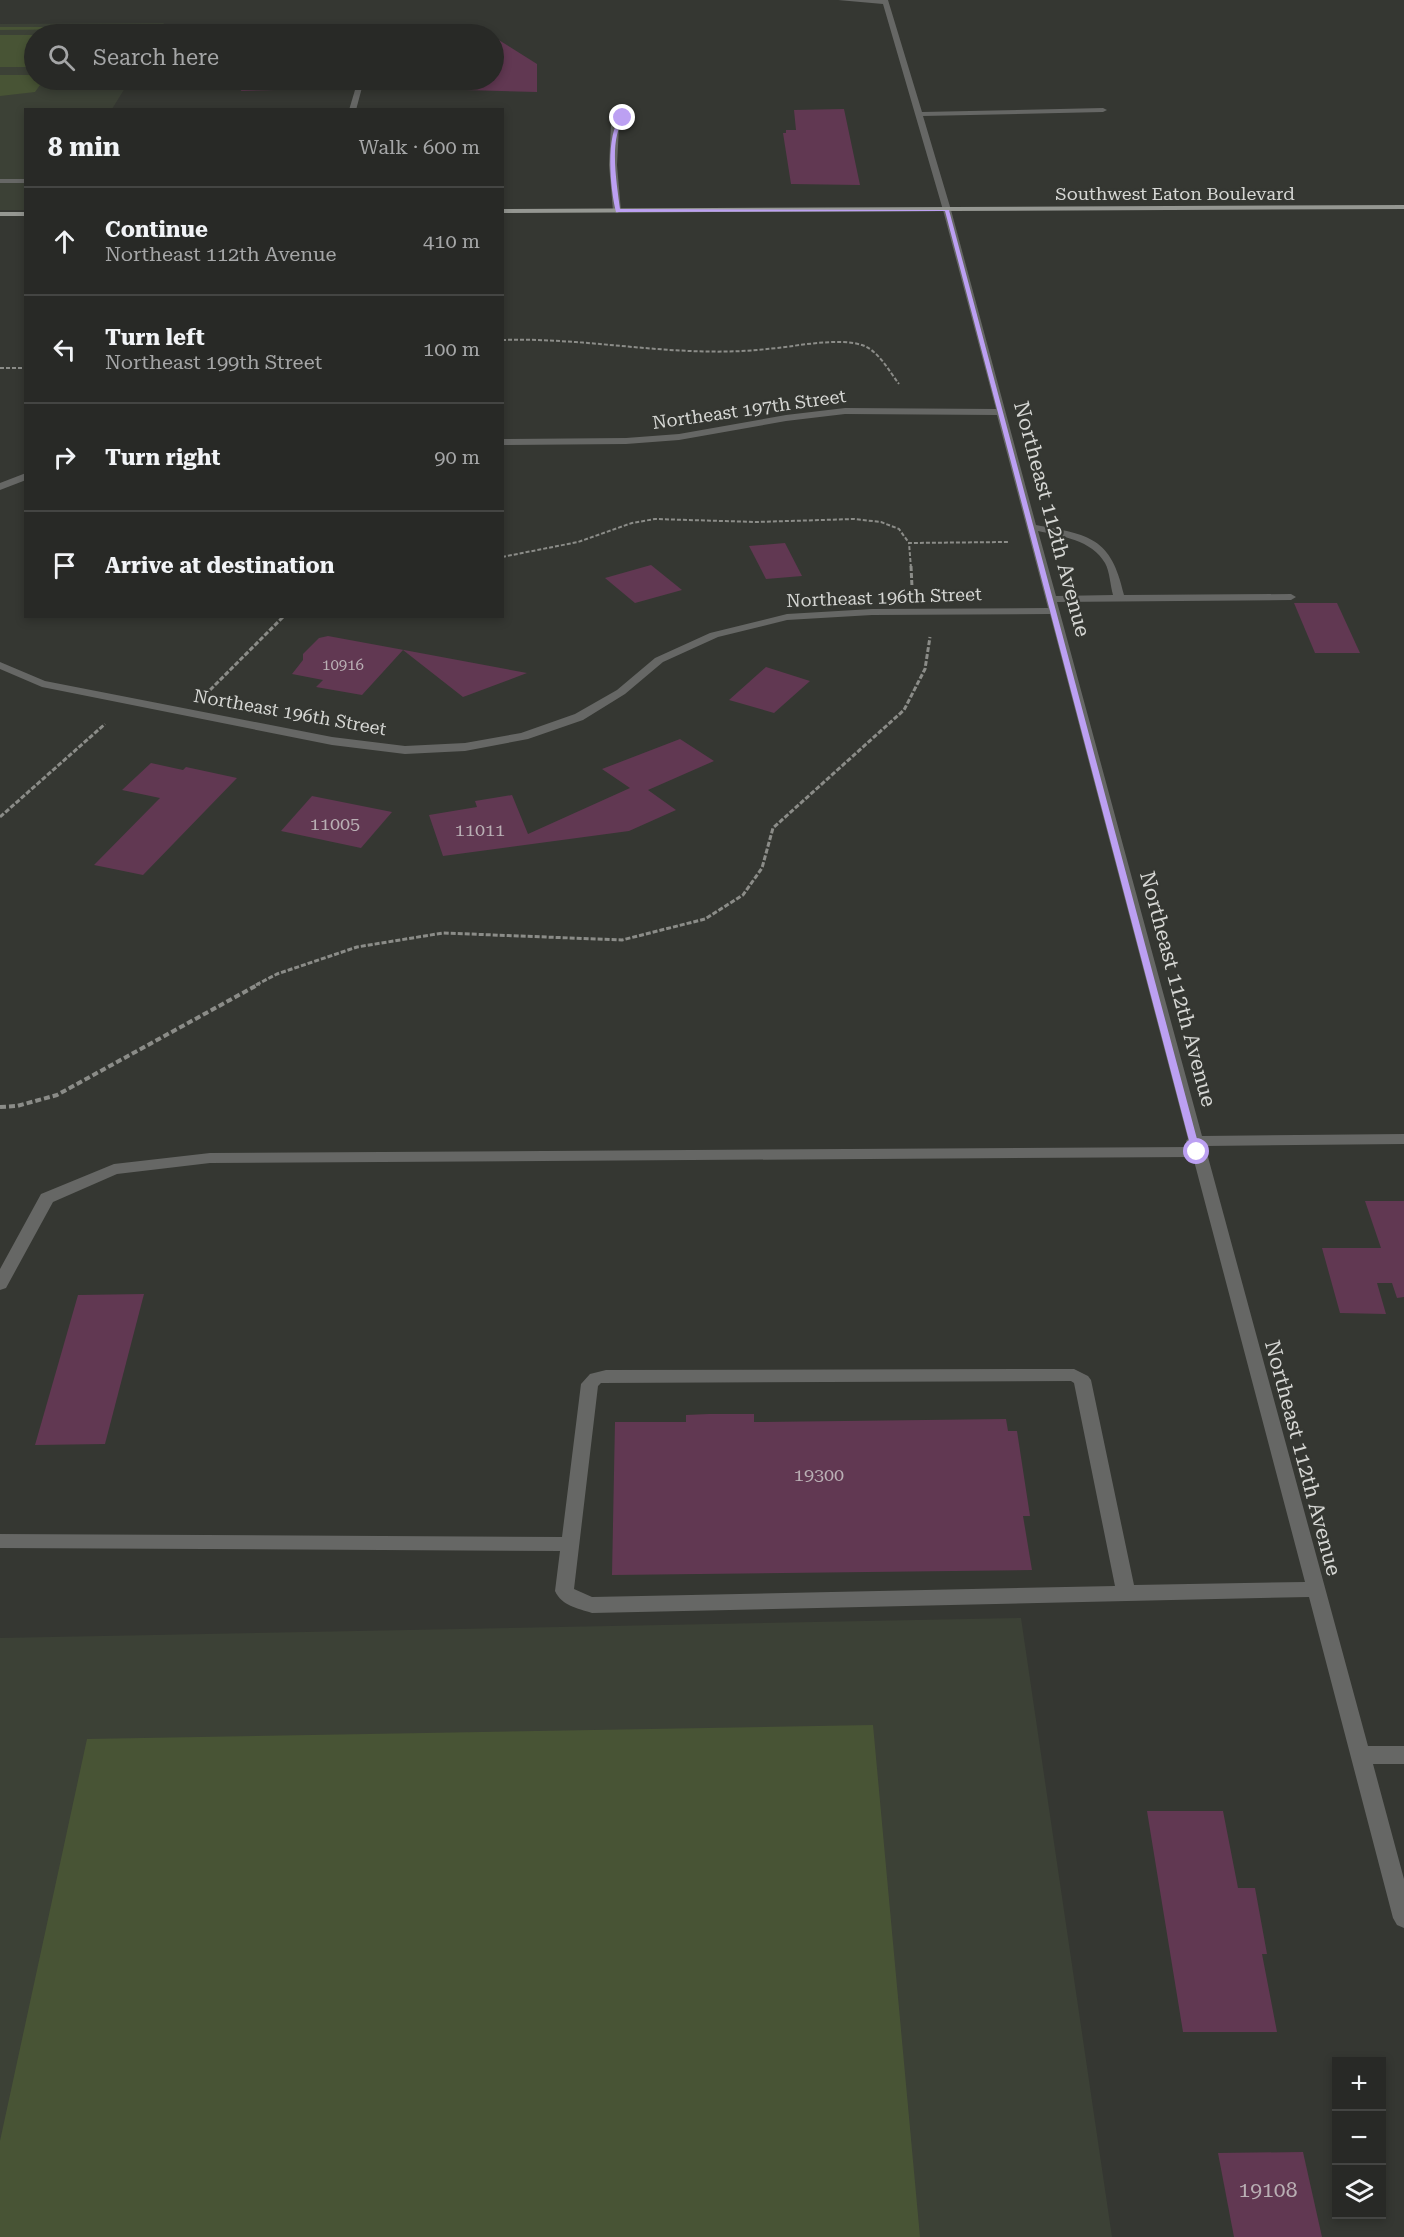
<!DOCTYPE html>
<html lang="en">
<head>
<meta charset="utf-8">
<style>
  body { margin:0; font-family:"Roboto Serif",serif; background:#343532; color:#f1f3f6 }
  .controls { position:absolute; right:18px; bottom:18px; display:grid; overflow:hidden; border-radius:0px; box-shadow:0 3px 9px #0003 }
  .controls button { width:54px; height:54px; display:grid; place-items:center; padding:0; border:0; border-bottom:2px solid #444543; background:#282926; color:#f1f3f6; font:30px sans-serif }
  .stop { position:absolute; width:18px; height:18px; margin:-14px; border:4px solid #bca0f2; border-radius:50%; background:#fff }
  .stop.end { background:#bca0f2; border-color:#fff; box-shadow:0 2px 6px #0008 }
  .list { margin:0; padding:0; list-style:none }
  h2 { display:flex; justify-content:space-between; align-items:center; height:78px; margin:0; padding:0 24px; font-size:26px }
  h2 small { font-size:20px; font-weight:400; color:#a5a6a7 }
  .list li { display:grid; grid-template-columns:39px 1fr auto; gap:18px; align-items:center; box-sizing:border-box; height:108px; padding:0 24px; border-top:2px solid #444543 }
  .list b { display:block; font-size:22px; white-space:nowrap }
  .list p { margin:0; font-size:20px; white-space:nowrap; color:#a5a6a7 }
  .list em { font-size:20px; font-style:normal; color:#a5a6a7 }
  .icon { flex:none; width:33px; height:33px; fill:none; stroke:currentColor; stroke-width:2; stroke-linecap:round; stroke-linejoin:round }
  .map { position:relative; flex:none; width:1404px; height:2237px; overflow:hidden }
  .search { position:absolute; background:#282926; box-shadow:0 3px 9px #0003; left:24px; top:24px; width:480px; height:66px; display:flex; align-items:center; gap:15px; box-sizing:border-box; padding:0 21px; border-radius:33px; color:#a5a6a7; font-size:22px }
  .panel { position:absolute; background:#282926; box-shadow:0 3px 9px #0003; left:24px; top:108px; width:480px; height:510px; border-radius:0px }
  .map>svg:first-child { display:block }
  .built { fill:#3c4136 }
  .green { fill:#485435 }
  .building { fill:#613852 }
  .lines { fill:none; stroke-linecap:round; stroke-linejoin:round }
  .path-far2 { stroke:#8b8c88; stroke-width:2; stroke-dasharray:4 2; stroke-linecap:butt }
  .path-far1 { stroke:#8b8c88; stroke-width:3; stroke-dasharray:5 2; stroke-linecap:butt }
  .path { stroke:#8b8c88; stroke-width:4; stroke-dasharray:6 3; stroke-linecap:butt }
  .minor { fill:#666765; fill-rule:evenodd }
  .major { fill:#959792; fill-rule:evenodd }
  .route { fill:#bca0f2 }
  .labels { text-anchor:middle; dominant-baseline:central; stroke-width:4.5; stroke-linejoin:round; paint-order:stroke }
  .far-number-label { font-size:15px; fill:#b9afb4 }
  .far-street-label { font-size:18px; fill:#d6d7d4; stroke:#353732 }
  .number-label { font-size:18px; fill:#b9afb4 }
  .street-label { font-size:21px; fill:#d6d7d4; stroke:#353732 }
  .near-number-label { font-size:21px; fill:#b9afb4 }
</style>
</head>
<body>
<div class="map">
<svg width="1404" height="2237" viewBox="0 0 1404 2237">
  <rect width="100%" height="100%" fill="#353732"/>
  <g class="built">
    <path d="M164,23L157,34H34V80H130L112,109L26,110L25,210H0V24Z"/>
    <path d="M1021,1618L1112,2237H0V1638Z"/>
  </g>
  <g class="green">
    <path d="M0,27H94L131,34L91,29L0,30Z"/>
    <rect x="0" y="35" width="34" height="32"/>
    <path d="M0,75H34V80H107L104,85H40L35,92L0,96Z"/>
    <path d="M873,1725L920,2237H0V2141L87,1739Z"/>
  </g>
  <g class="building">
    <path d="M494,37L537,64V92L429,89L434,80H494Z"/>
    <path d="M240,80H284L281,88L275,90L241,91L242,88L236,89Z"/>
    <path d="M844,109L860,185L791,184L783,133H786V130H796L794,110Z"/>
    <path d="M785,543L802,576L766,579L749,546Z"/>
    <path d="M651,565L682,590L635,603L605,578Z"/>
    <path d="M1294,603H1337L1360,653H1315Z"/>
    <path d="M328,636L404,650L527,673L463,697L403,650L362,695L316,687L323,680L292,674L303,660V654L319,638Z"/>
    <path d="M766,667L810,681L774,713L729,700Z"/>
    <path d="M680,739L714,761L648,790L676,810L629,831L443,856L429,815L477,807L475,801L512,795L528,834L630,788L602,769Z"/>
    <path d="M151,763L183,770L186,767L237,778L143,875L94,865L160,798L122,790Z"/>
    <path d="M312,796L392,812L361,848L281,831Z"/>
    <path d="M1365,1201H1404V1297L1397,1298L1392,1283H1377L1386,1314L1340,1313L1322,1248H1381Z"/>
    <path d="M144,1294L105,1444L35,1445L78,1295Z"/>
    <path d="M709,1414H754V1422L1006,1419L1008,1431H1017L1030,1516H1023L1032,1570L612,1575L615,1422H686V1415Z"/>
    <path d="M1147,1811H1223L1238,1888H1255L1267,1954H1262L1277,2032H1183Z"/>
    <path d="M1303,2152L1322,2237H1234L1218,2153Z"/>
  </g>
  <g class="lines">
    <g class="path-far2">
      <path d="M502,340C591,337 678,359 767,349C793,347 837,337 862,345C878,350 889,371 899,384"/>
      <path d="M0,368H26"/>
      <path d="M502,557L578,542L632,523L655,519L756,522L854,519L881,522L899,529L909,543"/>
      <path d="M911,568L909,543L1008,542"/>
    </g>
    <g class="path-far1">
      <path d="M911,566L912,587"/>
      <path d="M210,690L284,616"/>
      <path d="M0,817L105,724"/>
      <path d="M256,985L277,974L357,947L443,933L622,940L705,919L743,895L762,868L773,828L904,710L925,669L930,637"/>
    </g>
    <path class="path" d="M0,1107L17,1106L57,1095L259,984"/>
    <g class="minor">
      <path d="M838,0H888L922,112L1103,108L1107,110L1103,112L923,116L951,210L1036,525C1090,535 1111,537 1124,595L1291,594L1296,597L1291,600L1057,602L1202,1136L1404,1134V1144L1205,1146L1368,1746H1404V1764H1373L1404,1879V1928L1397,1925L1393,1918L1309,1597L592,1613C577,1608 562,1606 555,1591L560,1551L0,1548V1534L562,1537L581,1384L590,1374L606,1370L1074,1369L1088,1376L1091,1380L1134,1585L1305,1582L1193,1157L210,1163L117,1174L53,1202L6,1288L0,1290V1269L41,1194L114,1164L210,1153L1190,1147L1186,1141L1188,1139L1050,614L872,615L787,620L718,637L663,662L625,694L583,720L528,739L465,751L405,754L332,745L42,687L0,669V662L45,681L332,737L405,746L465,743L521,733L575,714L617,690L655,658L710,633L787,614L872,609L1048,608L997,415L845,414L786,421L679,440L626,444L502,445V439L626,438L679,434L786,415L845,408L996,409L943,210L883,4ZM1038,531C1061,536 1092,540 1105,563C1110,572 1110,585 1113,595L1056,596ZM1071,1381L1074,1383L1115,1586L592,1597L574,1589L598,1386L601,1383Z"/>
      <path d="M358,80H364L356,110H349Z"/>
      <path d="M620,116L627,118L619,126L617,165L621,211L617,213L613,211L609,165L611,125Z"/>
      <rect x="0" y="179" width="26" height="4"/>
      <path d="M26,473V480L0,490V483Z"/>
    </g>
    <g class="major">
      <path d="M1404,205V209L502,213V209Z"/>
      <rect x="0" y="212" width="26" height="4"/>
    </g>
  </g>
  <path class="route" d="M621,117L625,118C608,137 617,184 620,209L949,210L1201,1154L1192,1152L945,211L616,212C610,189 605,134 621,117Z"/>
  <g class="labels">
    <g class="far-number-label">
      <text x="343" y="665">10916</text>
    </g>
    <g class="far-street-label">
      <text x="1175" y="193">Southwest Eaton Boulevard</text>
      <text transform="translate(749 409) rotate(-8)">Northeast 197th Street</text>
      <text transform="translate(884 597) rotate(-2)">Northeast 196th Street</text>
      <text transform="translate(290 712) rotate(10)">Northeast 196th Street</text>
    </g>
    <g class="number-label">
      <text x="335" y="823">11005</text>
      <text x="480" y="829">11011</text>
      <text x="819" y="1474">19300</text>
    </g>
    <g class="street-label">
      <text transform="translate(1052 519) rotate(75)">Northeast 112th Avenue</text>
      <text transform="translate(1178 989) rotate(75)">Northeast 112th Avenue</text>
      <text transform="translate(1303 1458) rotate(75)">Northeast 112th Avenue</text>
    </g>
    <g class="near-number-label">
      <text x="1268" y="2190">19108</text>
    </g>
  </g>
</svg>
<div class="controls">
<button>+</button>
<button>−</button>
<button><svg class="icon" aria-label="layers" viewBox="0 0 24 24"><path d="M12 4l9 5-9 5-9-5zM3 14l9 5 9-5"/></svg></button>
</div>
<div class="stop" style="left:1197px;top:1152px"></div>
<div class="stop end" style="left:623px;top:118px"></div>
<div class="search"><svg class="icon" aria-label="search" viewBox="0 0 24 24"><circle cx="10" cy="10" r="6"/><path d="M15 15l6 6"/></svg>Search here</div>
<section class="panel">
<h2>8 min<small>Walk · 600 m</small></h2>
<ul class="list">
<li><svg class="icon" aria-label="ahead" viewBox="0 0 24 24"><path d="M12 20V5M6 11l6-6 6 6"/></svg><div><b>Continue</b><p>Northeast 112th Avenue</p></div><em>410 m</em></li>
<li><svg class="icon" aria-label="left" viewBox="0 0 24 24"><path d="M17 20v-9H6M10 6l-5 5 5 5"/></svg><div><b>Turn left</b><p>Northeast 199th Street</p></div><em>100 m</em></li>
<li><svg class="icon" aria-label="right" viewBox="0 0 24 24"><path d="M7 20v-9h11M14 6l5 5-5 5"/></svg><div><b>Turn right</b></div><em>90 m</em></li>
<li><svg class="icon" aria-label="arrive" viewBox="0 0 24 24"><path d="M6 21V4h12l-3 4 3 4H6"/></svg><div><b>Arrive at destination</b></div></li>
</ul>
</section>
</div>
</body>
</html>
